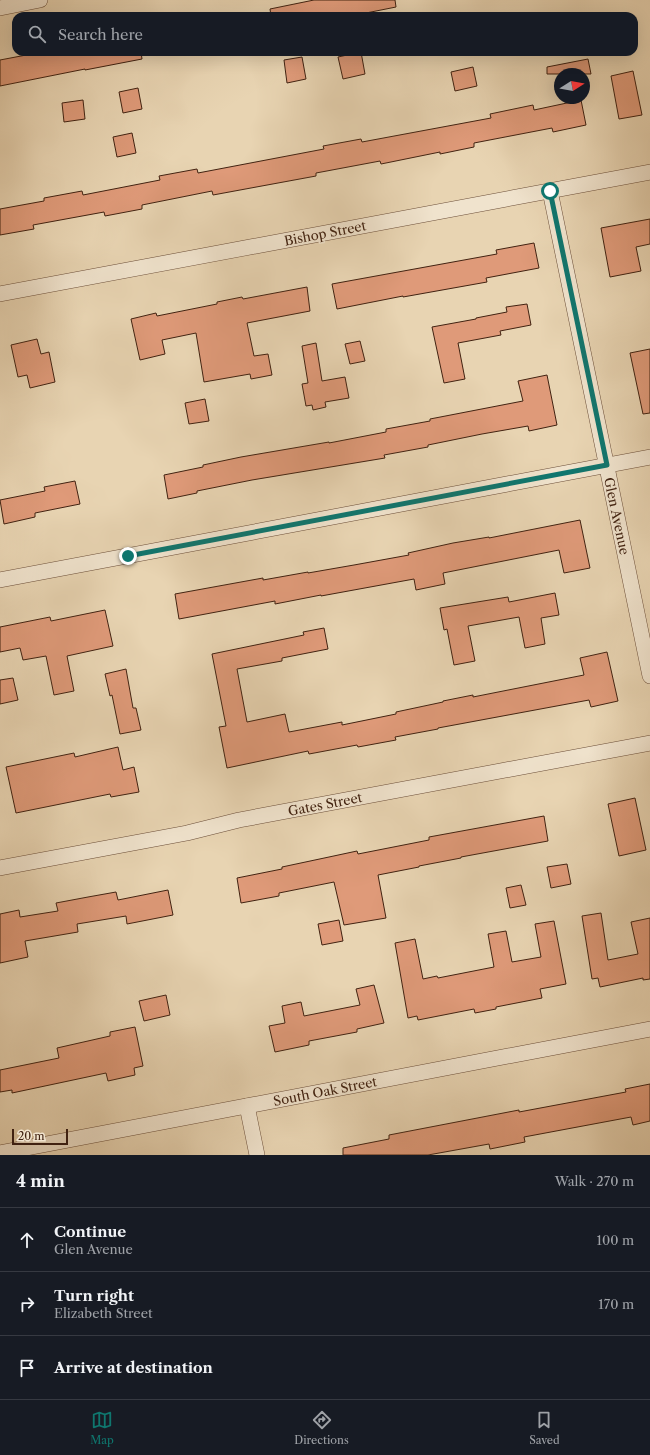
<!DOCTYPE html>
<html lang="en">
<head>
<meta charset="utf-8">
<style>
  body { margin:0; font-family:"Libre Caslon Text",serif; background:#242831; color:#f1f3f6 }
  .compass { position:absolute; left:554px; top:68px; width:36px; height:36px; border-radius:50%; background:#171b24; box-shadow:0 4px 16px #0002; rotate:79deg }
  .scale { position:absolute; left:12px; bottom:10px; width:56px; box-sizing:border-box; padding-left:4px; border:2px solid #412211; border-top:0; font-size:11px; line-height:14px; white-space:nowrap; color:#412211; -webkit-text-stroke:3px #f0e3cd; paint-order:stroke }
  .stop { position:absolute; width:12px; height:12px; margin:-9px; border:3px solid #0f766e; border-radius:50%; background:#fff }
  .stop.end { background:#0f766e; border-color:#fff; box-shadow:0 1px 4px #0008 }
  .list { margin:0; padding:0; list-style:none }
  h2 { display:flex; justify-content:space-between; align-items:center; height:52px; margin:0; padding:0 16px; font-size:17px }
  h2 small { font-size:13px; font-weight:400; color:#9ea1a6 }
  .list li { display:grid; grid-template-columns:26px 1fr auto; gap:12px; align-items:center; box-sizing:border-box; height:64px; padding:0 16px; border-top:1px solid #363941 }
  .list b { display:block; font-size:15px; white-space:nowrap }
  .list p { margin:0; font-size:13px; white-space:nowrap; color:#9ea1a6 }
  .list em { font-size:13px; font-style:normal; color:#9ea1a6 }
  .icon { flex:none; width:22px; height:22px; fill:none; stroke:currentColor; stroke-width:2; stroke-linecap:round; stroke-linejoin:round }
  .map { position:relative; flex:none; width:650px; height:1155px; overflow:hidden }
  .search { position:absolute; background:#171b24; box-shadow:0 4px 16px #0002; left:12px; right:12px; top:12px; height:44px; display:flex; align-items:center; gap:10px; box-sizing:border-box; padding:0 14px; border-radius:12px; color:#9ea1a6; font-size:15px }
  .sheet { height:244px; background:#171b24 }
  nav { display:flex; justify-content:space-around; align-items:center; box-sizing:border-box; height:56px; border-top:1px solid #363941; background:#171b24; font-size:11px; color:#9ea1a6 }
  nav a { display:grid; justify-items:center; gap:2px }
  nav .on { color:#0f766e }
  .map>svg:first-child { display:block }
  .building { fill:#df9a79; stroke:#412211 }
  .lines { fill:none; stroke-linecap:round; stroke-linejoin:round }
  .street-casing { stroke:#6b4e39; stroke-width:16 }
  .street { stroke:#f0e3cd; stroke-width:15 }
  .route { stroke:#0f766e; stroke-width:5 }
  .labels { text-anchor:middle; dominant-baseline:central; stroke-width:3; stroke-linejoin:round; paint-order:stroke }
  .street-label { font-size:13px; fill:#412211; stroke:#f0e3cd }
</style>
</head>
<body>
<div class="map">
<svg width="650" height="1155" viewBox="0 0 650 1155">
  <rect width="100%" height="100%" fill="#e8d4b2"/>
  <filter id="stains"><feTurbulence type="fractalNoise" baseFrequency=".005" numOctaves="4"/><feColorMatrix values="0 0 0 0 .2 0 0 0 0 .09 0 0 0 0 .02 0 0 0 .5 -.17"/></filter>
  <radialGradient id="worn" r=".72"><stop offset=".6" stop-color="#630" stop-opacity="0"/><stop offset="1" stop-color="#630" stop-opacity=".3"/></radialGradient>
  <g class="building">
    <path d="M314,0H395L396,7L351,16H271L270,9Z"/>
    <path d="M42,52H141L142,59L85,70V69L0,86V60Z"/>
    <path d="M361,52L365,74L343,79L338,57Z"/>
    <path d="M302,57L306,79L287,83L284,60Z"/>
    <path d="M588,59L591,74H547V67Z"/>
    <path d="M473,67L477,86L455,91L451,72Z"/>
    <path d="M633,71L642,115L619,119L611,76Z"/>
    <path d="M138,88L142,109L123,113L119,92Z"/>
    <path d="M83,100L85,119L64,122L62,103Z"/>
    <path d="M581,100L586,125L553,132L552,128L474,143V147L440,154V152L381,164L380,161L316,173V176L213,195L212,191L142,205V209L105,216L104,212L33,225L34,229L0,235V209L44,201V198L82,191L83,195L160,180L159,176L197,169L198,173L324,149L323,146L361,139L362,142L491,118L490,114L533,105L534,110Z"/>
    <path d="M132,133L136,153L117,157L113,137Z"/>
    <path d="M650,219V244L636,247L641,271L610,277L601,228Z"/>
    <path d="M534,243L539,268L486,278L487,282L403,297V296L337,309L332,284L497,254L496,250Z"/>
    <path d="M307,287L310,311L247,323L254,356L268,354L272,375L251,379L250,374L204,382L196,333L162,340L165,354L140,360L131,319L156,313L157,316L217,304V302L242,297L243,299Z"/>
    <path d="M527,304L531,325L500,331L501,335L458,343L465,379L444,383L432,327L476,319V318L507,312L506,307Z"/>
    <path d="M37,339L41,354L49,352L55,382L30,388L27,375L18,377L11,345Z"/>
    <path d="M360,341L365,361L350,364L345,344Z"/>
    <path d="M316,343L322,381L345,377L349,398L325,402L326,407L313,410L312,405L306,406L302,384L308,383L302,346Z"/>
    <path d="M650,349V413L643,414L630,353Z"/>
    <path d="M547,375L557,425L529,431L528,426L482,434L428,445V447L384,455L385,458L252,480L197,491V493L168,499L164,475L203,467V465L241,457L329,442V443L386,432V429L430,421V419L523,401L518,381Z"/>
    <path d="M205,399L209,421L189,424L185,403Z"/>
    <path d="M75,481L80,504L35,513V517L4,524L0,500L45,491L44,487Z"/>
    <path d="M580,520L590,568L564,573L559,550L443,573L445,584L416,590L414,579L321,596V595L275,604V601L179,619L175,594L263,578V580L308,572V573L354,565L409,555L408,553L453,543L489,537V538Z"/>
    <path d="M555,593L559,615L541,618L545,644L525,648L519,617L468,626L475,661L454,665L447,629L444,630L440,608L508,597L509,602Z"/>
    <path d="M105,610L113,646L67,656L74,691L54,695L46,656L23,660L20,648L0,652V627L50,617L51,621Z"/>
    <path d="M324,628L328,649L282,658V661L237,669L247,722L285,714L289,732L342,722V725L396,714V712L443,702V701L473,695V697L584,675L580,658L607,652L618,701L591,707L589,700L438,728V729L395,737L396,740L358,747L357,745L309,754L308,751L227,768L219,727L226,726L212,654L304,635L303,632Z"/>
    <path d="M126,669L133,708H136L141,730L120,734L112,695L110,696L105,674Z"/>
    <path d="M13,678L18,700L0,704V680Z"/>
    <path d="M118,747L123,770L134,767L139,792L111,797L110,794L16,813L6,767L74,753L75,757Z"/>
    <path d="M635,798L646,850L619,856L608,804Z"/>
    <path d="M544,816L548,841L461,857V858L419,866V867L378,875L386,918L344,925L334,882L279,893V896L241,903L237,878L282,869V867L329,857L357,851L358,854L429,840V837Z"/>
    <path d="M567,864L571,884L551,888L547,867Z"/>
    <path d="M521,885L526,905L510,908L506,888Z"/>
    <path d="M168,890L173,915L127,924L126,916L77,924L78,932L25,941L28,957L0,963V914L19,910L20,917L58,911L56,903L88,897L116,892L118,900Z"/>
    <path d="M601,913L608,960L638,954L631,922L650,918V979L643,980V978L600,987L598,978L592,979L582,916Z"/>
    <path d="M339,920L343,941L322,945L318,924Z"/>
    <path d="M554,921L566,984L540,989L542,998L496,1007V1009L475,1013L474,1009L418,1020L417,1016L408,1018L395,943L415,939L423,979L437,976L438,978L494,967L488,934L506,931L512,962L541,957L535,924Z"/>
    <path d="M374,985L384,1023L357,1029V1032L309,1041V1045L275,1052L269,1026L285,1023L282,1006L301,1002L304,1016L360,1005L356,989Z"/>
    <path d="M166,995L170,1015L144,1021L139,1001Z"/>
    <path d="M135,1027L143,1066L134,1068L135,1075L108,1081L106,1073L12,1093V1090L0,1092V1070L59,1058L57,1048L110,1036V1032Z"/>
    <path d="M650,1084V1121L633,1125L631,1117L524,1137L525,1142L490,1149L489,1144L428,1155H343V1148L389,1139V1135L519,1110V1112L626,1092L625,1089Z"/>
  </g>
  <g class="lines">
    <g class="street-casing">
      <g id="street">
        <path d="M0,8L40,0"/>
        <path d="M550,191L650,676"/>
        <path d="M0,294L650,172"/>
        <path d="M0,580L650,457"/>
        <path d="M0,868L187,833L239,820L650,743"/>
        <path d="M247,1106L257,1155"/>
        <path d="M0,1153L650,1029"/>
      </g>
    </g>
    <use href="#street" class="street"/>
  </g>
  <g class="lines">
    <path class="route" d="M128,556L607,465L550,191"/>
  </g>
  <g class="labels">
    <g class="street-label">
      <text transform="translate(325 233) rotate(-11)">Bishop Street</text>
      <text transform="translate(617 516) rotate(78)">Glen Avenue</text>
      <text transform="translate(325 804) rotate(-11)">Gates Street</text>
      <text transform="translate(325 1091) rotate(-11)">South Oak Street</text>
    </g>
  </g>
  <rect width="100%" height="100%" filter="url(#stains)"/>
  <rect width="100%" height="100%" fill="url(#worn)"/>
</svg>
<svg class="compass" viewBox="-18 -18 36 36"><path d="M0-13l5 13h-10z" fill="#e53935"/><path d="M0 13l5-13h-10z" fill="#9ea1a6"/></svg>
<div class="scale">20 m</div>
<div class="stop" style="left:550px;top:191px"></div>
<div class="stop end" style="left:128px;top:556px"></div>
<div class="search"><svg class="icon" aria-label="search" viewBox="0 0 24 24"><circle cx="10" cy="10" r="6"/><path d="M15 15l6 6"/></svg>Search here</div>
</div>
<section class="sheet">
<h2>4 min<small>Walk · 270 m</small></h2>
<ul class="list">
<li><svg class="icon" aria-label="ahead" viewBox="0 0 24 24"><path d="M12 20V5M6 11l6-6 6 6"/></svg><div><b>Continue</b><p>Glen Avenue</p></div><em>100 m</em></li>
<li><svg class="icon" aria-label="right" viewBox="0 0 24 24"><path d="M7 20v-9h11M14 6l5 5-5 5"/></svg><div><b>Turn right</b><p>Elizabeth Street</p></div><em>170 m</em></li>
<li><svg class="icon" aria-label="arrive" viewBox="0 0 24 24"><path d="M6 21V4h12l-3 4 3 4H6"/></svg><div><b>Arrive at destination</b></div></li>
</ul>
</section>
<nav>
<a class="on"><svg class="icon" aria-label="map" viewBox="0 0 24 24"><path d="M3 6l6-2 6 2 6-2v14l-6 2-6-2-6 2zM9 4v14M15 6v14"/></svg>Map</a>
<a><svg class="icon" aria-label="directions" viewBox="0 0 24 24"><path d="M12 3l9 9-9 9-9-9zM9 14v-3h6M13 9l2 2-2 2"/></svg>Directions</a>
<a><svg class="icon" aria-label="saved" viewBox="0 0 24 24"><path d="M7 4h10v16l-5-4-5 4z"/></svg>Saved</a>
</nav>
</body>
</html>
